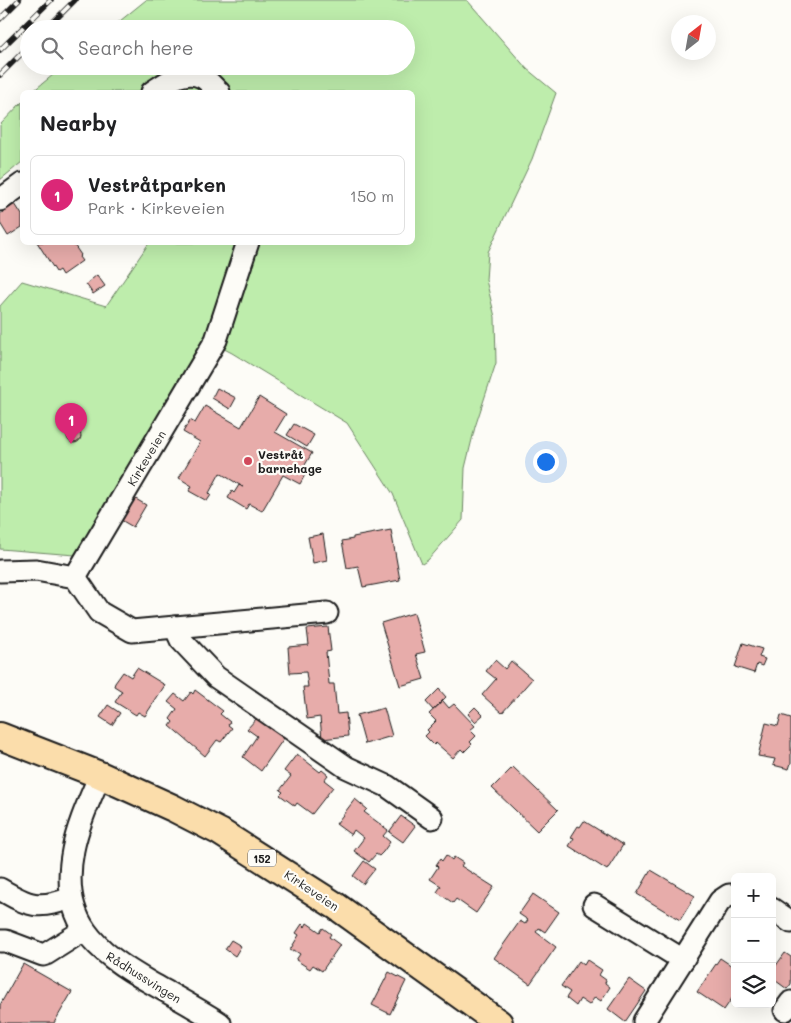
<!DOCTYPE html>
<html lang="en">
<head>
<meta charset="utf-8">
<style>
  body { margin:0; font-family:Mali,sans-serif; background:#f6f6f6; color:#202124 }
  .controls { position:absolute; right:15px; bottom:15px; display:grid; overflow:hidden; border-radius:8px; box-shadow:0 5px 20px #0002 }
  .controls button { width:45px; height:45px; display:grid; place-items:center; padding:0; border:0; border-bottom:1px solid #e0e0e0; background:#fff; color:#202124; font:25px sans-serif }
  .compass { position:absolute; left:671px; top:15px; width:45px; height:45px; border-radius:50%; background:#fff; box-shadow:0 5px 20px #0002; rotate:31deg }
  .you { position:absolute; left:545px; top:461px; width:18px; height:18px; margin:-12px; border:4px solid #fff; border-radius:50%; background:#1a73e8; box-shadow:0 0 0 8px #1a73e833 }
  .badge { display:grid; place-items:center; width:32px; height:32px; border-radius:50%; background:#db2777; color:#fff; font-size:16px; font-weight:700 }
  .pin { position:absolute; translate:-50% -41px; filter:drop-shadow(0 1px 2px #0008) }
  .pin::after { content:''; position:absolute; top:26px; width:18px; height:15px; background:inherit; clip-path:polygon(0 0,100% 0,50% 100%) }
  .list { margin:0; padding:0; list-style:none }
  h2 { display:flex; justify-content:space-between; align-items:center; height:65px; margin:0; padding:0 20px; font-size:21px }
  h2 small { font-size:16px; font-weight:400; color:#757577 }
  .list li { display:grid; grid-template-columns:32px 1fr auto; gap:15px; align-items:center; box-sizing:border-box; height:80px; margin:0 10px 10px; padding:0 10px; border:1px solid #e0e0e0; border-radius:8px }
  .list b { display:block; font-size:19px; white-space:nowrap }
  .list p { margin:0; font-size:16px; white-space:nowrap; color:#757577 }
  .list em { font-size:16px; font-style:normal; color:#757577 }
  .icon { flex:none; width:28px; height:28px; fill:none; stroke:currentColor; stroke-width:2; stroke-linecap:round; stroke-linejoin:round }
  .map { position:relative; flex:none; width:791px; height:1023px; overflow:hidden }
  .search { position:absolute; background:#fff; box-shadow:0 5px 20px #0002; left:20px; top:20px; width:395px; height:55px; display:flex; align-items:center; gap:12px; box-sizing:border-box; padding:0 18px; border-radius:28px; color:#757577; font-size:19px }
  .panel { position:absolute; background:#fff; box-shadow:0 5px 20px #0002; left:20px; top:90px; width:395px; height:155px; border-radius:8px }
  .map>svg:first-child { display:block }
  .green { fill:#beedac; stroke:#6d8464 }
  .building { fill:#e7acaa; stroke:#1c1c1c }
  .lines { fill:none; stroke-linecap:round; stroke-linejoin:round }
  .minor-casing { stroke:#1c1c1c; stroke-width:25 }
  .major-casing { stroke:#1c1c1c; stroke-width:30 }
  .minor { stroke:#fdfcf7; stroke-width:21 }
  .major { stroke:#fbddab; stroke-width:26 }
  .rail-casing { stroke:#1c1c1c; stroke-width:5.5 }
  .rail { stroke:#fdfcf7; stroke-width:4; stroke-dasharray:11; stroke-linecap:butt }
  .poi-dot { fill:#d1495b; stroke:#fdfcf7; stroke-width:2 }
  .labels { text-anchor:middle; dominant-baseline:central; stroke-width:4.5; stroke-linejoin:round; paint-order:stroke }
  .shield { fill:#fdfcf7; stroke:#605f5e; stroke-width:1 }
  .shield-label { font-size:11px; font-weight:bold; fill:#1c1c1c }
  .poi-label { font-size:12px; font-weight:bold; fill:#1c1c1c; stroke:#fdfcf7; text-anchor:start }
  .street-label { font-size:12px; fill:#1c1c1c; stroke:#fdfcf7 }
</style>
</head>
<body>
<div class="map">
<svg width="791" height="1023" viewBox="0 0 791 1023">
  <rect width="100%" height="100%" fill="#fdfcf7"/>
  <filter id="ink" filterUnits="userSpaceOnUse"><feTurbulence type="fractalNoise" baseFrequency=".02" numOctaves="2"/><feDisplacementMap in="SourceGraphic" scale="10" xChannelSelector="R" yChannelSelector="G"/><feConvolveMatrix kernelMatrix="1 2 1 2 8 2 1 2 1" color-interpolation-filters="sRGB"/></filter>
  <g filter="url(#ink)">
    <g class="green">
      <path d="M146,0H467L527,69L556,93L532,159L488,252L486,280L495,317L496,363L475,427L465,468L463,520L428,560L422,564L393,494L347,423L232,353L205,339L75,555L0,549V306L22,281L106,306L149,243L412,242V92H32L64,66H406V29H110Z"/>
      <path d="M22,102V162L0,180V125Z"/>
    </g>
    <g class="building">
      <path d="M15,204L22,215V227L8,236L0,223V214Z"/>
      <path d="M37,242H72L81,255L79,257L82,261L62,275L59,270L56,272Z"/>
      <path d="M97,275L105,286L93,294L86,284Z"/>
      <path d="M217,388L236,398L230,409L212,398Z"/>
      <path d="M259,397L286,414L275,432L312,453L302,470L306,473L300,484L283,475L262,511L249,504L246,509L228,498L232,491L234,493L239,485L243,487L220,473L209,493L211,495L207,501L189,491L192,486L179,478L200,442L183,432L190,420L195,423L205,406L241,427Z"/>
      <path d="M294,424L314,435L307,447L287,435Z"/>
      <circle cx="74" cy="436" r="7"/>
      <path d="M134,498L146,505L133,527L121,520Z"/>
      <path d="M391,530L400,580L363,587L358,566L347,568L342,541L353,539V537Z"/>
      <path d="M323,534L327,560L313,563L308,537Z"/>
      <path d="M414,613L425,652L416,654L424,679L400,686L381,623Z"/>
      <path d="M328,627L331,651L326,652L329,684H334L337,714L346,713L348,736L322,739L320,717L307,719L303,687H308L306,672L290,673L288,647L309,645L307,629Z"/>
      <path d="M743,643L762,649L759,657L765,659L762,666L757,664L754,673L735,667Z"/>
      <path d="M495,660L505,669L511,661L532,679L502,713L482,695L496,679L486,671Z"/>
      <path d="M137,668L165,685L145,716L138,712L136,715L115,702L122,691L114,686L115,683L123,672L131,677Z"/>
      <path d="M439,689L446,697L433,710L426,702Z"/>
      <path d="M195,690L223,711L220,714L230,722L228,725L232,728L221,742L217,740L205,756L170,726L173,722L170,719L177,709L168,702L175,694L184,701L191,692L193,694Z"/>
      <path d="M443,701L449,708L454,704L475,726L470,730L476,736L470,742L472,744L464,752L461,749L453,758L436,743L434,745L425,736L429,732L427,730L436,721L429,714Z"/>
      <path d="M108,705L120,713L112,725L100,717Z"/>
      <path d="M475,707L483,715L475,722L468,714Z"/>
      <path d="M384,708L392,736L365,744L357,715Z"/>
      <path d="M781,715L791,718V763L789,769L773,765L775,759L758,756L766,723L778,726Z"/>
      <path d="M257,718L277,731L284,738L261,771L243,757L257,736L247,729Z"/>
      <path d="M297,754L320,772L322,770L328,775L324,780L333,787L312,814L297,803L295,806L280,795L283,792L280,790L291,776L284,771Z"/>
      <path d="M513,767L558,810L537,831L492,788Z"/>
      <path d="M355,799L367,809L364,812L388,830L383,836L390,842L383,852L379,856L376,854L369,862L354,851L364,838L354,830L351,835L336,824Z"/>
      <path d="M401,816L415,826L403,842L389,832Z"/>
      <path d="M584,821L623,845L607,870L569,846L574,838L571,837L578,826L580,827Z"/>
      <path d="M446,855L452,860L454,857L463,863L461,866L494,887L476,913L456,899L453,903L437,892L441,886L430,879L438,867L436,865L440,859L442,861Z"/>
      <path d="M364,861L375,869L363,884L353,876Z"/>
      <path d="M651,870L695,896L680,920L637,894Z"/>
      <path d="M533,894L559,912L545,932L539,928L536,932L556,947L530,984L494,958L520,921L525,924L528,920L519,914Z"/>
      <path d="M307,923L320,932L323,928L331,934L329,937L340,945L322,971L313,965L310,969L296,960L300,954L294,950L292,951L290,950L299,935L296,933L302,924L305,927Z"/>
      <path d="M231,940L241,946L235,956L225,949Z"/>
      <path d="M785,953L791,957V984L787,989L772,978V971Z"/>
      <path d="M720,958L735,968V994L724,1010L697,992Z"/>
      <path d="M587,960L602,970L599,975L606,980L605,983L610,987L601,1001L595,997L589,1005L580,999L576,1006L566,998L570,992L561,986L579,961L584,965Z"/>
      <path d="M23,964L72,992L54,1023H0V1005Z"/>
      <path d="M389,972L406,981L390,1014L372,1005Z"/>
      <path d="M629,979L646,991L625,1022L608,1009Z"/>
    </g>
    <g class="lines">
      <g class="minor-casing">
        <g id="minor">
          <path d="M152,92C166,83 184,68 202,77C208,80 214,88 219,92"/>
          <path d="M0,200L22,184"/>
          <path d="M0,571L36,570L75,577L99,612L132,631L327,613"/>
          <path d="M75,577L216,340L248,242"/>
          <path d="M175,627L181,640L216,677L346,767L387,786L432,818"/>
          <path d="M100,775C90,799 78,824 73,850C59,921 95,951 151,983C174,996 198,1009 220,1023"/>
          <path d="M0,889C29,906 38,910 71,898"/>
          <path d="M594,905L683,960"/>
          <path d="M772,909L791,922"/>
          <path d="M0,941H6L43,955L46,954L84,930"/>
          <path d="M785,1010L791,1002"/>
          <path d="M644,1021L720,901L729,895H735"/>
        </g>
      </g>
      <g class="major-casing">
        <path id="major" d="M0,736L100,775L173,808L220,832L336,906L499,1023"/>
      </g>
      <use href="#minor" class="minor"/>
      <use href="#major" class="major"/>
      <g class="rail-casing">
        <g id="rail">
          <path d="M0,19L19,0"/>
          <path d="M46,29L75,0"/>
          <path d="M0,50L51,0"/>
          <path d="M0,75L29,46"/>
        </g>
      </g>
      <use href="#rail" class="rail"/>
    </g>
  </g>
  <circle class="poi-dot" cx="248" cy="461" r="5"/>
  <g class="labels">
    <rect class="shield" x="248" y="849.5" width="28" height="17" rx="4"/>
    <g class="shield-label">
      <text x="262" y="858">152</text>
    </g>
    <g class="poi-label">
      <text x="258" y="454">Vestråt<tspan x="258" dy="14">barnehage</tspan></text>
    </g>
    <g class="street-label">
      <text transform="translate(146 458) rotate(-59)">Kirkeveien</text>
      <text transform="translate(312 890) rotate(34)">Kirkeveien</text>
      <text transform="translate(144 977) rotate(32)">Rådhussvingen</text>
    </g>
  </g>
</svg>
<div class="controls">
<button>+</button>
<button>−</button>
<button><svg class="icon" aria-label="layers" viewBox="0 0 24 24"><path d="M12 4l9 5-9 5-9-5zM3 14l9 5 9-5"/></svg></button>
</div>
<svg class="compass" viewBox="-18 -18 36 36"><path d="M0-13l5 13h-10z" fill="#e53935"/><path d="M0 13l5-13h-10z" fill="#757577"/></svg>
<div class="you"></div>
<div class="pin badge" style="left:71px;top:444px">1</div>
<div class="search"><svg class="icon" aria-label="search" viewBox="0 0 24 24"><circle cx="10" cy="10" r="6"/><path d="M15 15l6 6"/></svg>Search here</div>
<section class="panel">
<h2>Nearby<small></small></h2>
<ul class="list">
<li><span class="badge">1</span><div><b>Vestråtparken</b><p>Park · Kirkeveien</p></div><em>150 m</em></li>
</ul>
</section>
</div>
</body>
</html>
